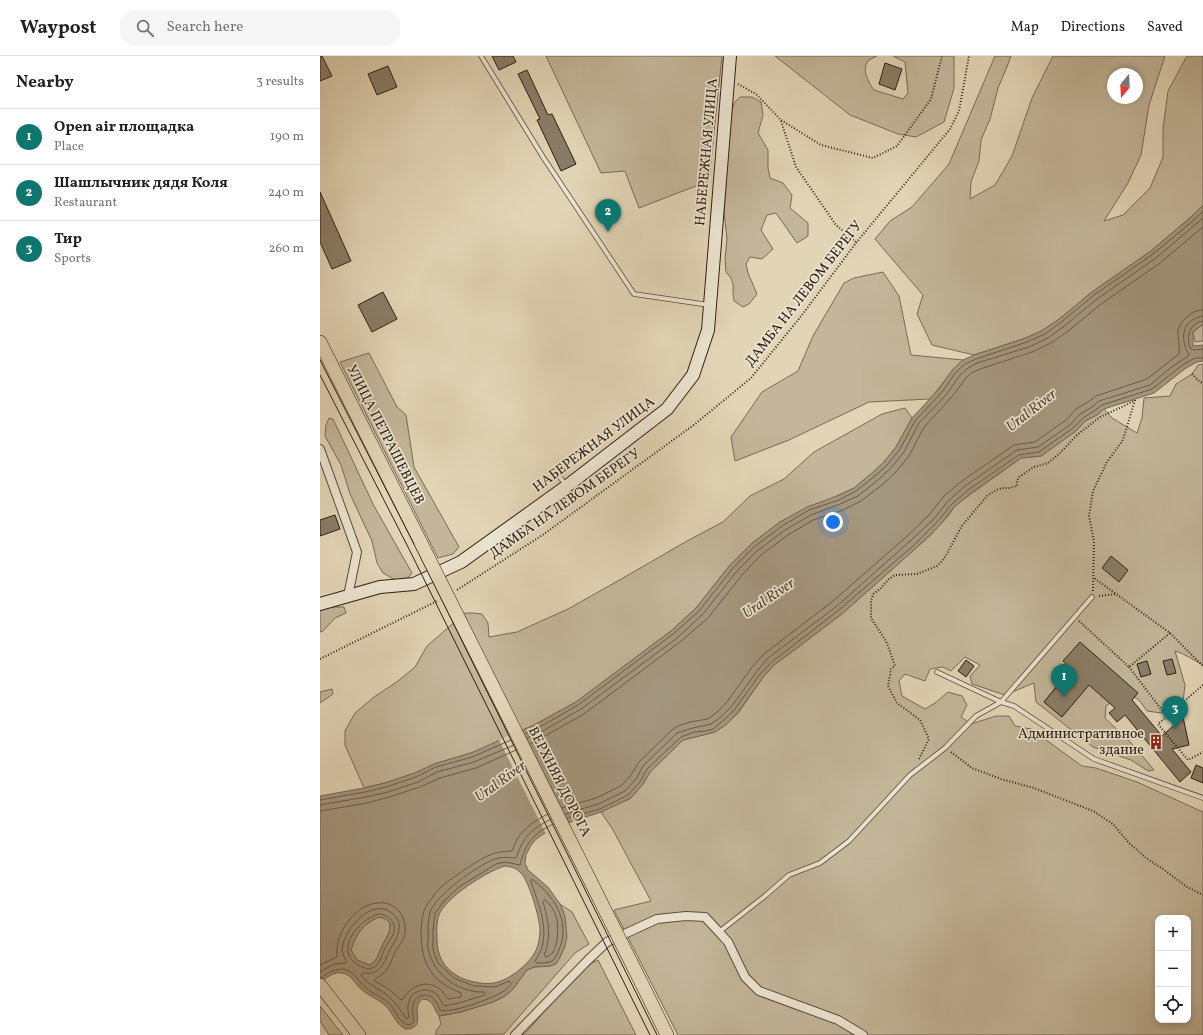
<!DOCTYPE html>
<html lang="en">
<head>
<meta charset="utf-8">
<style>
  body { margin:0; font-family:Vollkorn,serif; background:#f6f6f6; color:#202124 }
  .controls { position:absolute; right:12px; bottom:12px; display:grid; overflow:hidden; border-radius:8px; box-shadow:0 2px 6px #0003 }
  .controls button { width:36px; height:36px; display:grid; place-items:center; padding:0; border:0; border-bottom:1px solid #e0e0e0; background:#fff; color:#202124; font:20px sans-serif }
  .compass { position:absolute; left:787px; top:12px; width:36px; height:36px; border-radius:50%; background:#fff; box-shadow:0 2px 6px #0003; rotate:198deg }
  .you { position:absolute; left:513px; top:466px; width:14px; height:14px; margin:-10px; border:3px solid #fff; border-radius:50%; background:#1a73e8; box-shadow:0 0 0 6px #1a73e833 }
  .badge { display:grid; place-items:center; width:26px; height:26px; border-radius:50%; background:#0f766e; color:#fff; font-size:13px; font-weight:700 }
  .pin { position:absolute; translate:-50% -33px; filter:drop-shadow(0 1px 2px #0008) }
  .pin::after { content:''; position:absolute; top:21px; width:14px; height:12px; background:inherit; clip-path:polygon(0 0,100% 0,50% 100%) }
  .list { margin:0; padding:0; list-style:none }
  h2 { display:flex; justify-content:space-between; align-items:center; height:52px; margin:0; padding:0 16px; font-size:17px }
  h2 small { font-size:13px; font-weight:400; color:#757577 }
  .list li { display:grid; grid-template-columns:26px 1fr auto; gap:12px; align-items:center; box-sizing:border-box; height:56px; padding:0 16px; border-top:1px solid #e0e0e0 }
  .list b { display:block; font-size:15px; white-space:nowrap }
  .list p { margin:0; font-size:13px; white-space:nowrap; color:#757577 }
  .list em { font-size:13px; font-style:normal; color:#757577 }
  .icon { flex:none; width:22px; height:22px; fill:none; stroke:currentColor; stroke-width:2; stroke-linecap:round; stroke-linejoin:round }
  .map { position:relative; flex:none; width:883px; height:979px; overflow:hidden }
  header { display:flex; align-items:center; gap:24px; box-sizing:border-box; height:56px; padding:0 20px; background:#fff; border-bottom:1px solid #e0e0e0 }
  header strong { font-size:19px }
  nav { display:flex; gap:22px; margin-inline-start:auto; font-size:14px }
  .search { width:280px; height:36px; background:#f6f6f6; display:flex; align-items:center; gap:10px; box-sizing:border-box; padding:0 14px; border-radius:16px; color:#757577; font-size:15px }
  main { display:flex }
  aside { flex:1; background:#fff }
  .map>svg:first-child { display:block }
  .green { fill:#c3b69a; stroke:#776b56; fill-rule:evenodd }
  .water { fill:#a4977f; stroke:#746754; fill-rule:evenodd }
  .pier { fill:#e2d5b6 }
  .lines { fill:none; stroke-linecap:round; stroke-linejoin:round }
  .shore { stroke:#685c49; stroke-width:1 }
  .building { fill:#8a7e68; stroke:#2b2013 }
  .service-casing { stroke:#594d3c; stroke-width:5.5 }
  .minor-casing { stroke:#594d3c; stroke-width:10 }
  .secondary-casing { stroke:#2b2013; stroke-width:14 }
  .primary-casing { stroke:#2b2013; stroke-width:14 }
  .path { stroke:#2b2013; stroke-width:2; stroke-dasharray:1 2; stroke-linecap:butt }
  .service { stroke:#ece4d0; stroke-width:4 }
  .minor { stroke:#ece4d0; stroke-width:8 }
  .secondary { stroke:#ece4d0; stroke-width:12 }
  .primary { stroke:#e2d5b6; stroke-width:13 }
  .tram { stroke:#2b2013; stroke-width:1 }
  .primary-bridge-casing { stroke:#2b2013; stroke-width:14; stroke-linecap:butt }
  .primary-bridge { stroke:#e2d5b6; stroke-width:13 }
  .labels { text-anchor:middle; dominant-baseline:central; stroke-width:3.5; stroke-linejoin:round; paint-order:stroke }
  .street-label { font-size:14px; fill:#2b2013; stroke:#ece4d0 }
  .poi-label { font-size:14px; fill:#2b2013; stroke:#ece4d0; text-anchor:end }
  .water-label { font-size:15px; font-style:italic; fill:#554a39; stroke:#ece4d0 }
</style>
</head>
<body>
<header>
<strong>Waypost</strong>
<div class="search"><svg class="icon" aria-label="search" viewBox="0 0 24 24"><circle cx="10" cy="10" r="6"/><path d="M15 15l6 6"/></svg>Search here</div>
<nav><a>Map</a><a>Directions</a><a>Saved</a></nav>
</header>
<main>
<aside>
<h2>Nearby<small>3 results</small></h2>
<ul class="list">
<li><span class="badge">1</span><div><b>Open air площадка</b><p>Place</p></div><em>190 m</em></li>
<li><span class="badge">2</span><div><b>Шашлычник дядя Коля</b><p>Restaurant</p></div><em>240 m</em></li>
<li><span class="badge">3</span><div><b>Тир</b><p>Sports</p></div><em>260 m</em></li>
</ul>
</aside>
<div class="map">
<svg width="883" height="979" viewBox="0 0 883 979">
  <rect width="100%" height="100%" fill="#e2d5b6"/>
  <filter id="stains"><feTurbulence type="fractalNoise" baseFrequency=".005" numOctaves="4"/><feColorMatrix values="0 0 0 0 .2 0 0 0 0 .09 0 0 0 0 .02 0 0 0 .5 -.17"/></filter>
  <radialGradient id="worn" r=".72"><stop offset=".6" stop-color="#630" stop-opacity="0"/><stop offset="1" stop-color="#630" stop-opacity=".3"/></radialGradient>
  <g class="green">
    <path d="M226,0H402L389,125L319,152L305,115L281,117Z"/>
    <path d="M455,0H557C555,1 550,3 548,5C541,14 549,27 554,34L583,43L588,37L585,6L573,0H634V32L624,66L596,81L578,78L530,59Z"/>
    <path d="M675,0H691L687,11L678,32L670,63L661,84L659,105L651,126L650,143L675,129L692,100L712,42L733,0H845L829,49L821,99L808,127L784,165L803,159L830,132L843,101V73L848,35L867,0H883V149L871,161L831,195L772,236L738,264L723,274L706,282L654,299L612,289L597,258L603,239L555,183L570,165L592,151L629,108ZM793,18H817V42H793Z"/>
    <path d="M420,41H432L441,46L443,59L438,77L448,94V112L450,122L463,127L472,139L470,152L488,167V180L477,187L456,157L447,159L441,174L453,193L442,203L430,201L426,208L428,217L437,238L429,248L423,251L414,245C411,231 417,228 406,216L405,203L407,183L404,156L410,61L414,47Z"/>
    <path d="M563,216L579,240L591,299L643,304C630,316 621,330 610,343L549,346L469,384L415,405L411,381L442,336L478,315L493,280L524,227L534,222Z"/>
    <path d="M883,268V285L875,286L873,276Z"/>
    <path d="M49,297L77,351L86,359L94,411L139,491L133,498L118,502L20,306Z"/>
    <path d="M883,308V609C873,604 866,598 855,595L865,629L863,645L853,657H841L827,655L819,644L807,637L797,642L786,650L785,662L814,690L834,714L828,715L811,704L773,691L716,646L714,627L685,639L652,628L650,620L660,609L645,601L631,615L623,611L610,613L605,625L585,618L579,625L582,640L605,653L615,647L628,636L642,640L647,649L641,661L651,668L676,660H689L695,670L711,673L762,710L776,712L817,726L883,756V979H358L294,854L331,845L293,774L281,756L311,742L323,728L330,716L363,684L395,676L407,668L419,656L444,620L454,609L481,589L523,557L595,493L610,480L629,459L634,451L644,443L701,402L721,400L756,375L765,365L777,359L784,353L792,362L817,377L822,362L824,342L850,340L856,328L872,318L878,309ZM745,620L742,661L724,646ZM838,862H868V964H838Z"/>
    <path d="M585,352L592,362L576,391L564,406L552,417L534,432L460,466L431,488L410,509L376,552L351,575L256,646L216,668L172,689L151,697L114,708L95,717L65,727L44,732L25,689V675L35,657L54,641L78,625L95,611L107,590L145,557H153L162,558L168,567L169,581L197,576L248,553L303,522L367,485L403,466L430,440L464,423L494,396L562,358Z"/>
    <path d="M9,362L13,363L54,450L92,517L88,522L75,524L63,517L57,507L52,485L30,438L21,409L5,380L6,369Z"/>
    <path d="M11,551H24L26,557L15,562L3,575L0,576V553Z"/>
    <path d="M12,633L13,638L0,647V636Z"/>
    <path d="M240,848L252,856L269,888L255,897L184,978L116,979V975L121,968L119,960L141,956L173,946L185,940L193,933L207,914L214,911L230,910L239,903L245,890L243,855Z"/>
    <path d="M59,861L66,863L70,867V871L69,877L63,888L57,902L53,907L49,909L37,904L31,894C35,879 44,867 59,861Z"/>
    <path d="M278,904L316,979H202L208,974L264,911Z"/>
    <path d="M0,950L23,979H9L0,965Z"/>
  </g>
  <path class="water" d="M883,149V268L873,276V290L883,289V305L877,306L866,312L834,337L784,353L777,359L765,365L756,375L721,400L701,402L651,437L634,451L620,469L595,493L523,557L481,589L454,609L444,620L418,656L407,668L395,676L363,684L330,716L323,728L311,742L281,756L241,769L225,777L215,784L210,791L206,799L205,807L208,814L228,831L240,848L245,860L247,881L245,890L239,903L236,908L231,910L214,911L207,914L193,933L185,940L173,946L141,956L119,960C113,952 114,944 103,943C90,951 105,967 92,972C80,978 73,957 66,950C59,943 48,940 41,933C35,928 31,918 22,917C15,915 6,922 0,926V740L44,732L65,727L95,717L114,708L151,697L216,668L256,646L351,575L376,552L410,509L431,488L460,466L487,451L517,440L534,432L552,417L564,406L576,391L592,362L619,333L633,313L643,304L654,299L706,282L723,274L738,264L772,236L831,195L871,161ZM185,810C192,811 196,812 201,817C209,825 220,863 220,874C220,879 219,887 217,892C211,907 190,924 174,927C163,929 145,925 136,919C123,911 117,898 117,884C117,876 116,867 119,859C125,842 167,815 185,810ZM59,861L66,863L70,867V871L69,877L63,888L57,902L53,907L49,909L37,904L31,894C35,879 44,867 59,861Z"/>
  <path class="pier" d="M201,673L241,770L226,778L179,684Z"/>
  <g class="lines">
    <g class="shore">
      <path d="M883,265C869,267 866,281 870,292L874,294L883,293"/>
      <path d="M205,678L218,672L258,649L353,578L379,555L413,512L434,491L462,470L489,454L519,444L536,435L555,420L567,409L580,393L595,365L622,336L636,316L645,308L656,303L707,286L725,278L740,267L774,239L833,198L874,164L883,155"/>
      <path d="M207,682L221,676L261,653L357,582L383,558L417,515L437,495L465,474L491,459L520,448L538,440L558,424L571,412L584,396L599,367L626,339L640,319L648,312L657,307L709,291L728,282L743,271L777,243L836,202L883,162"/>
      <path d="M210,688L223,681L264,658L360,586L388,562L422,519L441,499L468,479L493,464L523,454L541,445L562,429L575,417L589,400L604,371L622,352L638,333L645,323L651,317L660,313L712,296L731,287L747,276L781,248L840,207L883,171"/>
      <path d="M0,744L45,736L66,731L96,721L116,711L152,701L191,684"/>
      <path d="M0,749L46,741L68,736L98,726L117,716L154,706L194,689"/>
      <path d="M242,752L276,742L301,730L311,719L319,706L353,673L358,670L370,666L388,663L397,656L407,646L432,611L444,598L513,545L585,482L609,459L624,440L642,425L694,389L715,386L746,364L756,353L768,346L776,340L827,323L859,298C861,281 851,275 868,260C873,256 877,254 883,254"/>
      <path d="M0,755L47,747L69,741L100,731L120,722L156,712L196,694"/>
      <path d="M245,758L278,748L305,735L316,723L323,710L357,677L373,672L391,668L401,661L412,650L437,615L448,602L517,550L589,486L614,463L628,445L645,430L697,394L718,391L750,369L760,358L772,351L779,345L830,329L849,313L868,300L869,298C864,292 862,280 865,273C867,266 877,260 883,260"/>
      <path d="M247,762L280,753L308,739L320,726L327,713L361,681L374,676L386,675L393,673L404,664L415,653L440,618L452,606L520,553L593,490L617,466L632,448L648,434L699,399L719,396L753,372L763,362L774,355L782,349L832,333L864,308L875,302H883"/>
      <path d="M213,824C234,839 250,866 240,891C238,896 236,902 232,905C228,907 221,907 217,907L215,905C217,901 221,896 222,891C228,869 218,847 211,826V824Z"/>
      <path d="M225,844C230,848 234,854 236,860C239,870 239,899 226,901L224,899C232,882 228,863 223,846Z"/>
      <path d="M58,858C69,858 78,867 73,879C71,883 67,888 65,892C62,898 61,905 57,909C54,912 51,912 48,913C43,911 37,910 34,906C16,890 41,863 58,858Z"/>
      <path d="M0,909L17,901C17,898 16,895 17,892C19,872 37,849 57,847C77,844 89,864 84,881C82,886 79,890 76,894C70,907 69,916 55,923V925L70,934L81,944L83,943C91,929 109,922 122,935C124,938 126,941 128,943L141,941V937C129,932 117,926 110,914C100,900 99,871 104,855C106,849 111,844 114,839C122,828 136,820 147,812C163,802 172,795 192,795C194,791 195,787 197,783C205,771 216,764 228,758"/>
      <path d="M0,916L14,908L26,907V905C25,902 22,898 22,894C23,874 53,839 73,858C77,862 80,866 79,872C79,882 71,890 67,900C62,912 57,919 43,917L41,919C48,929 58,932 67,939C75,945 80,954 86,962L87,963L89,961C88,956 87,951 89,945C93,934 106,931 115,937C120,941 121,946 124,950L139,947L165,939V937L164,936C160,936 156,936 152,935C132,931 114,916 109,896C107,891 108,886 108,881C108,873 108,864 110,856C116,839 158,809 175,803C184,800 188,802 196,802C204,780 210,774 231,763"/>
      <path d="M0,922C15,913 24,907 38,923C41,927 43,930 48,934C56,939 64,942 71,949C76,956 79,967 89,969L93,967C95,961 91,955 93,948C96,939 107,936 114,943C117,946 118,951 120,954C130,958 172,943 182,936C186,934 189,931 191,928L190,926L189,925L175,931L154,930L134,922L118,907L113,894V874L115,857L124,845L139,831L176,808L185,806L200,809C206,786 212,779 233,768"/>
    </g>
  </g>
  <g class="building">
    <path d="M0,0H2L12,20L0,25Z"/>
    <path d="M172,0H193L196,6L179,14Z"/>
    <path d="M565,7L582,13L575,34L559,28Z"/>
    <path d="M68,10L77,31L57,39L48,18Z"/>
    <path d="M207,14L228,59L232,58L256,108L241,115L217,64L220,63L198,18Z"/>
    <path d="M0,136L31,205L12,213L0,186Z"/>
    <path d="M63,236L77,263L52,276L38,249Z"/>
    <path d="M15,459L20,473L0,480V464Z"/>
    <path d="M791,500L808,514L799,526L782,512Z"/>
    <path d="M760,586L818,637L812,644L842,680L863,661L869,689L852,693L871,716L860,726L805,659L797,666L789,657L795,652L769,629L742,661L724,646L751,613L743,605Z"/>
    <path d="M852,603L856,617L847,619L843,605Z"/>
    <path d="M646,604L654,610L646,621L638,615Z"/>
    <path d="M827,605L831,618L821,621L817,608Z"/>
    <path d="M876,709L883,712V727L871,722Z"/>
  </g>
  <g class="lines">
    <g class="service-casing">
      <g id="service">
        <path d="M161,0L223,101L314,238L389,249"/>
        <path d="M239,420L246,429"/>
        <path d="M617,616L681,646L694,650L774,703L883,742"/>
        <path d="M399,876L445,840L469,819L500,807L529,785L590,719L625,692L656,660L681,646L772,541"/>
      </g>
    </g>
    <g class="minor-casing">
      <g id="minor">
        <path d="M0,393L37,496L28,540"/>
        <path d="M195,979L268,904L287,886L337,863L366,860L385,861L399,876L408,886L425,921L439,935L518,964L543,979"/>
      </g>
    </g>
    <g class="secondary-casing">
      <path id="secondary" d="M0,548L60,531L94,528L141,506L247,430L347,353L373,319L388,274L410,0"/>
    </g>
    <g class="primary-casing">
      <g id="primary">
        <path d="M0,286L101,487"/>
        <path d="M321,926L347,979"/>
        <path d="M0,929L39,979"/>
      </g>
    </g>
    <g class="path">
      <path d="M418,28L436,38L461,64L501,89L553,102L577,90L611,43L622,0"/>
      <path d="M461,65L476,111L516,169L536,186"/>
      <path d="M872,318L880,326L883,327"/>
      <path d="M137,534L224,478L375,368L431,322L482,259L536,187L630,73L639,55L649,0"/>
      <path d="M773,535L774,485L769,460L773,435L787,406L803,384L815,344"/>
      <path d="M779,540L795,538"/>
      <path d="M759,565L809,611L850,577L774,522"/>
      <path d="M850,577L883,610"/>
      <path d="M0,603L117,545"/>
      <path d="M809,611L847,661"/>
      <path d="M883,629L838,668L868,704L883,696"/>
      <path d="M631,696L652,712L681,723L714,732L773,755L793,768L809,787L826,802L843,813L867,831L883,839"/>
      <path d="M599,703L609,683L600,664L577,647L568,630L571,613L575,610L567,587L551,562V545L553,538L560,533L569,523L575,519L597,518L617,510L623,504L628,496L641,471L667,440L676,434L682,432H689L697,430V425L699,421L714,411L728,407L741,396L757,379L780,361L806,349L815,344"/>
    </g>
    <use href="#service" class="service"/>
    <use href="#minor" class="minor"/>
    <use href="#secondary" class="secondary"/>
    <use href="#primary" class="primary"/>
    <g class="tram">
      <path d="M0,304L95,490L337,979"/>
      <path d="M0,319L89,493L330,979"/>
    </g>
    <g class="primary-bridge-casing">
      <path id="primary-bridge" d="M101,487L321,926"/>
    </g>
    <use href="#primary-bridge" class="primary-bridge"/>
  </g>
  <defs>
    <g id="building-bare" transform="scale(1.2)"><path d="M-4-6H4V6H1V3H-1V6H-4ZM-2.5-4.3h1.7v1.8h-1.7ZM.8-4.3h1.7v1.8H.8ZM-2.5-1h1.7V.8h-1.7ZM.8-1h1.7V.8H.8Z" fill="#8f2418" stroke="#ece4d0" stroke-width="2.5" paint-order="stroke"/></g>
  </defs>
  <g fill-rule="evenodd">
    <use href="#building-bare" x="836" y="686"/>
  </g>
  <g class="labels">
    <g class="street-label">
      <text transform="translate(387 96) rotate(-85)">НАБЕРЕЖНАЯ УЛИЦА</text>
      <text transform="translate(484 238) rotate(-52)">ДАМБА НА ЛЕВОМ БЕРЕГУ</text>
      <text transform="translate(65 379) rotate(63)">УЛИЦА ПЕТРАШЕВЦЕВ</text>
      <text transform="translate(274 389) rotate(-37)">НАБЕРЕЖНАЯ УЛИЦА</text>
      <text transform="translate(245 448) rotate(-35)">ДАМБА НА ЛЕВОМ БЕРЕГУ</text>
      <text transform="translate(239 726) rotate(63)">ВЕРХНЯЯ ДОРОГА</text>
    </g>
    <g class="poi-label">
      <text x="824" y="678">Административное<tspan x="824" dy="16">здание</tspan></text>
    </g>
    <g class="water-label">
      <text transform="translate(712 355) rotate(-38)">Ural River</text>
      <text transform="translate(449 543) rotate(-34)">Ural River</text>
      <text transform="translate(181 726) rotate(-36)">Ural River</text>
    </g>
  </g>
  <rect width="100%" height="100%" filter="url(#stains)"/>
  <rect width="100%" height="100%" fill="url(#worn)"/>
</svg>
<div class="controls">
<button>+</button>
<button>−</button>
<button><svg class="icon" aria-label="locate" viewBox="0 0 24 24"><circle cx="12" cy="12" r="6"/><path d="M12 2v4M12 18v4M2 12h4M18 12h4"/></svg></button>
</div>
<svg class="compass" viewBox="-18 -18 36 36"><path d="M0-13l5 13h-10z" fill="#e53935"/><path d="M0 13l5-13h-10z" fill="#757577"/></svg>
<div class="you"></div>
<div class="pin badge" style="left:744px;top:641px">1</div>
<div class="pin badge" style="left:288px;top:176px">2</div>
<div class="pin badge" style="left:855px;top:673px">3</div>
</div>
</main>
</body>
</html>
